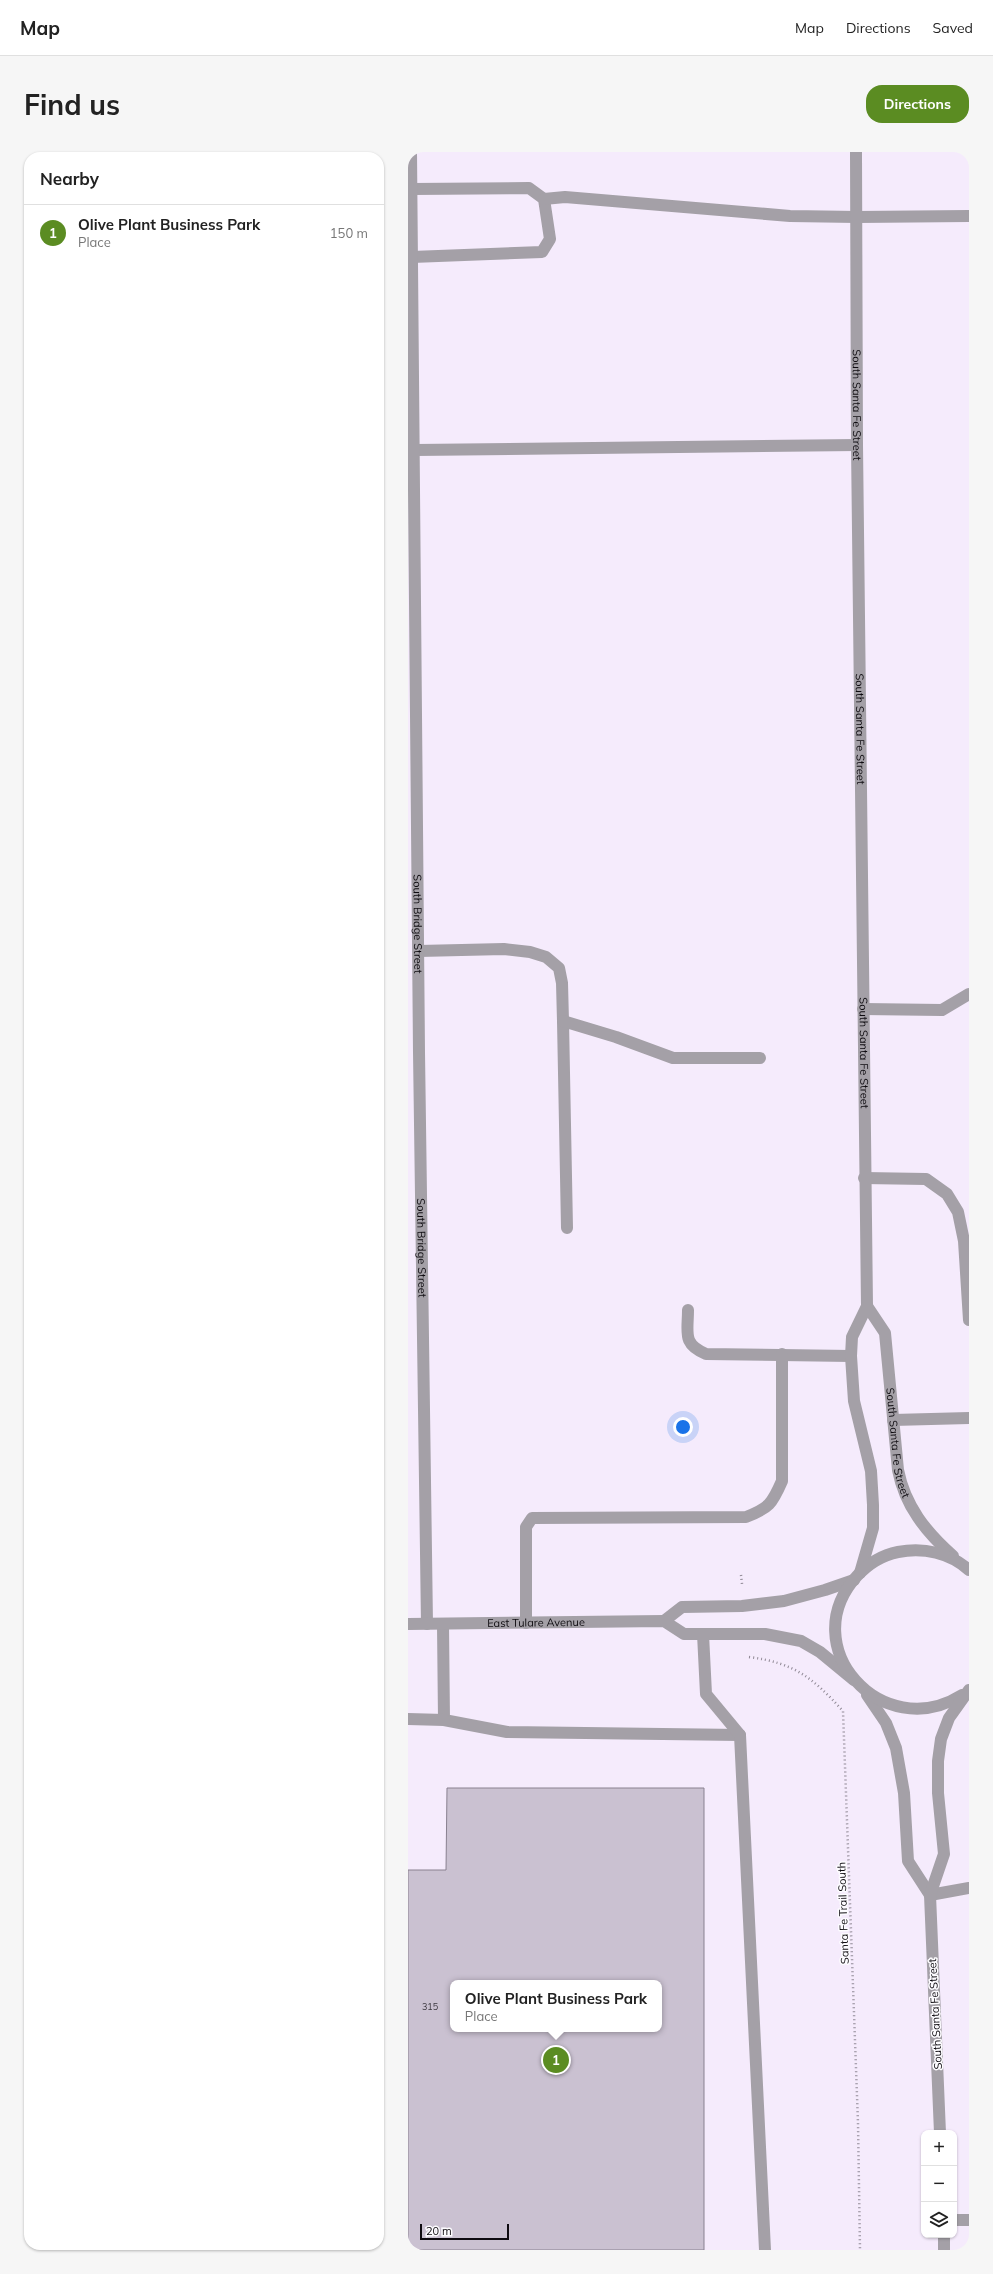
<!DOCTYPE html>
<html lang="en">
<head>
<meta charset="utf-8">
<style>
  body { margin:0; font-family:Mulish,sans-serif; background:#f6f6f6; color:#222 }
  .controls { position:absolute; right:12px; bottom:12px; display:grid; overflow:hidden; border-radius:8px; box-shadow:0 1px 3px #0004 }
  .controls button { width:36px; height:36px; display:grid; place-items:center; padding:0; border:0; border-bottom:1px solid #e0e0e0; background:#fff; color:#222; font:20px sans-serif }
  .scale { position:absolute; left:12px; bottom:10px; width:89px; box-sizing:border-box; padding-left:4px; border:2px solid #0e0b10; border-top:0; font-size:11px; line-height:14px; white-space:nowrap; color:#0e0b10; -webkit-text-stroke:3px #fdfcff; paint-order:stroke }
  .you { position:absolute; left:275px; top:1275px; width:14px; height:14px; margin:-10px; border:3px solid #fff; border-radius:50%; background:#1a73e8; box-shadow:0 0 0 6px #1a73e833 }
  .badge { display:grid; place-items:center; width:26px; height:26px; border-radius:50%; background:#5b8c22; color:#fff; font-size:13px; font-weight:700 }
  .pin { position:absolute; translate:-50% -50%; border:2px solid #fff; box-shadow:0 1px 4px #0006 }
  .popup { position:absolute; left:42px; top:1828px; width:212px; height:52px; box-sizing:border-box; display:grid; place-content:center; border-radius:8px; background:#fff; filter:drop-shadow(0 1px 3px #0005); font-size:13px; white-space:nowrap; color:#767676 }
  .popup b { font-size:15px; color:#222 }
  .popup::after { content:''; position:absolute; left:50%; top:100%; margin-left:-8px; border:8px solid transparent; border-top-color:#fff }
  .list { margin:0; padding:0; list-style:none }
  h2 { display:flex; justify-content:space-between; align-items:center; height:52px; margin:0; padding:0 16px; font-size:17px }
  h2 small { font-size:13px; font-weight:400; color:#767676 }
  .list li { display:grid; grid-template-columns:26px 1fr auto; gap:12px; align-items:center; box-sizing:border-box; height:56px; padding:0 16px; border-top:1px solid #e0e0e0 }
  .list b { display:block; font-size:15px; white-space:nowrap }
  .list p { margin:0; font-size:13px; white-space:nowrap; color:#767676 }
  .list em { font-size:13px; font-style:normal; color:#767676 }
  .icon { flex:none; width:22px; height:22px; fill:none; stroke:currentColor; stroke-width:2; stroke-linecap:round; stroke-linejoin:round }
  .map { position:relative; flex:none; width:561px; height:2098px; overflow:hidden; border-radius:16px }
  header { display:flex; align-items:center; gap:24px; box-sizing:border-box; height:56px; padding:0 20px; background:#fff; border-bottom:1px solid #e0e0e0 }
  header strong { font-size:19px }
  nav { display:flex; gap:22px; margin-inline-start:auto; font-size:14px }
  .intro { display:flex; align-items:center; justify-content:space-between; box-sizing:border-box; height:96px; padding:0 24px }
  h1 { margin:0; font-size:28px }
  .button { padding:10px 18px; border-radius:16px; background:#5b8c22; color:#fff; font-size:14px; font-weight:700 }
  main { display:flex; gap:24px; padding:0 24px }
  aside { flex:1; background:#fff; border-radius:16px; box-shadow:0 1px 3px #0004 }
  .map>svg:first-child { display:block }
  .building { fill:#cac1d1; stroke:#898190; fill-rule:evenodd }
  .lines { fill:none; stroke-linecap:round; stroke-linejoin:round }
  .path { stroke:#918a96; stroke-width:2.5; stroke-dasharray:1 3; stroke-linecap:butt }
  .service { stroke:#a4a0a7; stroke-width:12 }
  .minor { stroke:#a4a0a7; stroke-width:12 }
  .tertiary { stroke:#a4a0a7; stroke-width:12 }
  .labels { text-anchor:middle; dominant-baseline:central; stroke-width:3; stroke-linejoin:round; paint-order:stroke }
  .number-label { font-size:9px; fill:#3d3840 }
  .street-label { font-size:11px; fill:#0e0b10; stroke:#fdfcff }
</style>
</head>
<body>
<header>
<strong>Map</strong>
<nav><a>Map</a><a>Directions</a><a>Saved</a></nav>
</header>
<div class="intro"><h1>Find us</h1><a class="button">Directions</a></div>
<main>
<aside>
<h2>Nearby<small></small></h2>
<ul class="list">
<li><span class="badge">1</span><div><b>Olive Plant Business Park</b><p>Place</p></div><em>150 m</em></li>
</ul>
</aside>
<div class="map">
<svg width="561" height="2098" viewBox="0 0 561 2098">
  <rect width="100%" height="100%" fill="#f5ebfc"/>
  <path class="building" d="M39,1636H296V2098H0V1718H38ZM45,1831H251V1877H45Z"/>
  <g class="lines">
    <g class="path">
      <path d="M333,1423L334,1432"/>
      <path d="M341,1505C387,1511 405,1526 435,1559L450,1971L452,2098"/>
    </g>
    <g class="service">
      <path d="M4,37L121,36L136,47L142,87L134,100L4,105"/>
      <path d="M136,47L157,45L382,64L449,65"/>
      <path d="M7,298L449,293"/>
      <path d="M11,799L96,797L122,800L138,805L151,816L154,831L155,869L159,1076"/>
      <path d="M155,869L208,885L265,906H352"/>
      <path d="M456,1026L518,1027L539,1042L550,1060L556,1089L561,1168"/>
      <path d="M280,1158C280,1181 274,1192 298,1202L443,1204"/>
      <path d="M485,1268L561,1266"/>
      <path d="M118,1471V1375L124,1366L338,1365C361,1356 364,1352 374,1329V1202"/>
      <path d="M35,1473L36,1568L99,1580L332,1583"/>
      <path d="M295,1482L298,1542L332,1583L357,2098"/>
      <path d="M0,1567L36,1568"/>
      <path d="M522,1743L561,1736"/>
      <path d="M546,2068H561"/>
    </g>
    <g class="minor">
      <path id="s1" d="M3,0L11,900L19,1472"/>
      <path d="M449,65L561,64"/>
      <path d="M455,857L534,858L561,842"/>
    </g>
    <g class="tertiary">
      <path id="s2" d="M448,0L449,293L459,1154L444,1185L443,1204L446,1249L463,1319L465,1353V1376L452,1421"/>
      <path id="s3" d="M459,1154L477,1181L490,1318C497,1354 518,1380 545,1404"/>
      <path d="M256,1469L274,1455L334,1454L376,1449L417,1438L446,1428"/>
      <path id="s4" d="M0,1472L256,1469L276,1482H357L393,1489L412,1500L446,1528"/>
      <path d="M459,1543L478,1571L488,1596L496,1641L500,1709L522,1743"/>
      <path d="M554,1543C474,1593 385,1494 449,1424C460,1412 475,1403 490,1400C516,1395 542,1401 561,1418"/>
      <path d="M532,1981L522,1743L536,1702L530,1641V1609L533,1587L541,1566L561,1538"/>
      <path d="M536,2083V2098"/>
    </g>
  </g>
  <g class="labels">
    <g class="number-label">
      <text x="22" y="1854">315</text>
    </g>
    <g class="street-label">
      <text stroke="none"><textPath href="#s2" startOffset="253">South Santa Fe Street</textPath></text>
      <text stroke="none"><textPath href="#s2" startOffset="577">South Santa Fe Street</textPath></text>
      <text stroke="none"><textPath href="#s1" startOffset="772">South Bridge Street</textPath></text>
      <text stroke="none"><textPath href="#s2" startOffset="901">South Santa Fe Street</textPath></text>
      <text stroke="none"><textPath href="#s1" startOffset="1096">South Bridge Street</textPath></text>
      <text stroke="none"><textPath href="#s3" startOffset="143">South Santa Fe Street</textPath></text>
      <text stroke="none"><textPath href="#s4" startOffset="128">East Tulare Avenue</textPath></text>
      <text transform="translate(435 1761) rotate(-92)">Santa Fe Trail South</text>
      <text transform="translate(527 1862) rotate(-93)">South Santa Fe Street</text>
    </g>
  </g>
</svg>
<div class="controls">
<button>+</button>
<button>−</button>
<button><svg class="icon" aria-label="layers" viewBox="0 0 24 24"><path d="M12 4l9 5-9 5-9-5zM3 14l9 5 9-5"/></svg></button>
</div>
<div class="scale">20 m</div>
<div class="you"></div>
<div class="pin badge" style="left:148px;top:1908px">1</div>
<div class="popup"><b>Olive Plant Business Park</b>Place</div>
</div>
</main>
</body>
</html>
